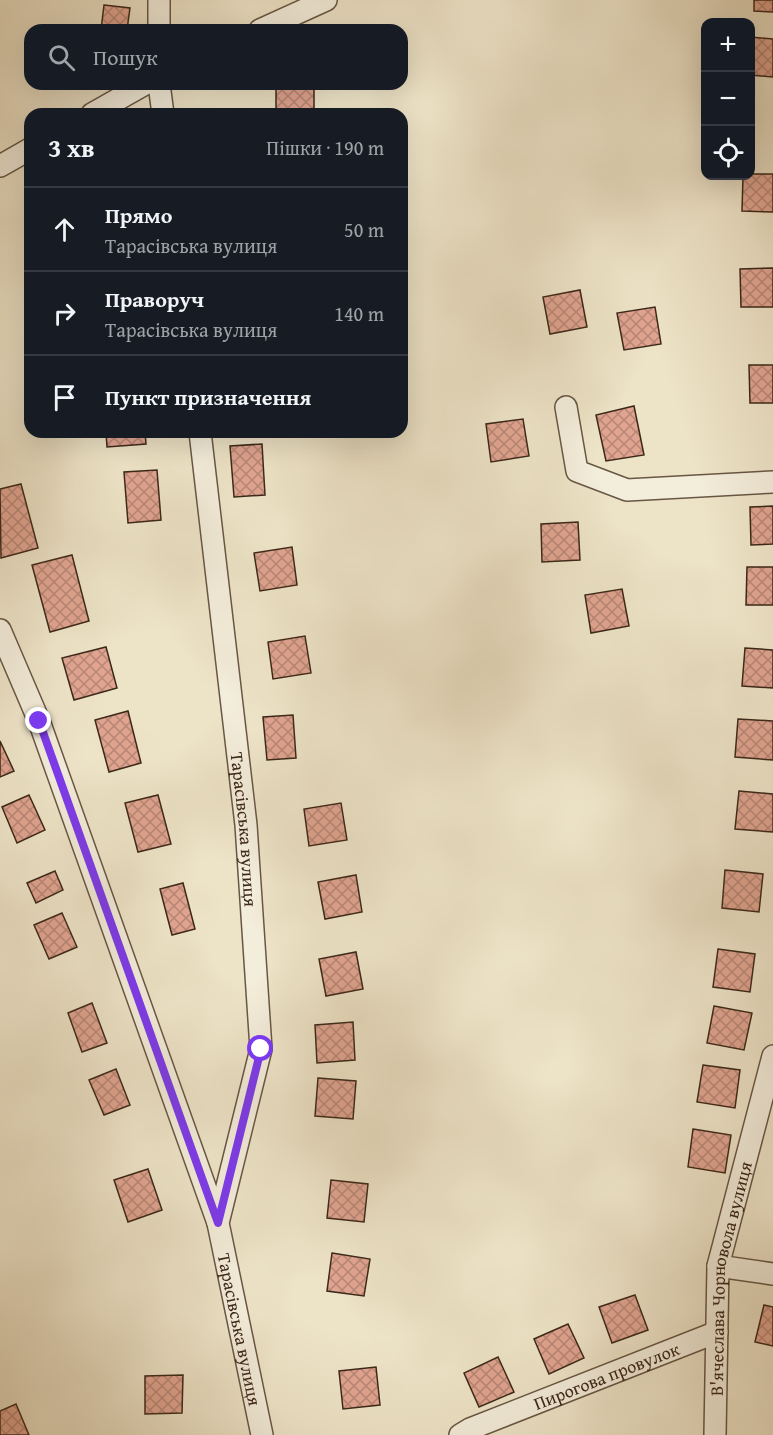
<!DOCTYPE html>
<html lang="uk">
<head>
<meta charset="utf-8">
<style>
  body { margin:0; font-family:"Gentium Book Plus",serif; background:#20242c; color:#f1f3f6 }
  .controls { position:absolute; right:18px; top:18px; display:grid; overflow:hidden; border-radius:12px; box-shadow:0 6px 24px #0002 }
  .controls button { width:54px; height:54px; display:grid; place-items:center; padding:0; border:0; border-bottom:2px solid #363941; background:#171b24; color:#f1f3f6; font:30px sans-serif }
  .stop { position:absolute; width:18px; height:18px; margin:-14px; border:4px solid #7c3aed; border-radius:50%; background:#fff }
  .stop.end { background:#7c3aed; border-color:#fff; box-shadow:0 2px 6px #0008 }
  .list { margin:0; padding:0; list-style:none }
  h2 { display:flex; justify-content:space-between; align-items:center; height:78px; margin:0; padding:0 24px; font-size:26px }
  h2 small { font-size:20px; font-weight:400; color:#9ea1a6 }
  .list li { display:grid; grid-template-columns:39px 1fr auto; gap:18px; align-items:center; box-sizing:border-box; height:84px; padding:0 24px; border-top:2px solid #363941 }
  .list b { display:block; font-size:22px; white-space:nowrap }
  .list p { margin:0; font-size:20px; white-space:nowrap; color:#9ea1a6 }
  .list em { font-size:20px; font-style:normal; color:#9ea1a6 }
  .icon { flex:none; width:33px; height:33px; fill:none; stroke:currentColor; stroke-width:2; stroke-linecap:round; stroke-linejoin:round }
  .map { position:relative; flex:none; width:773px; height:1435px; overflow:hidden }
  .search { position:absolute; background:#171b24; box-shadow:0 6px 24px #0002; left:24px; top:24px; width:384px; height:66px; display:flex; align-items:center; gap:15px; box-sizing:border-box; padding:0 21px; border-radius:18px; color:#9ea1a6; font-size:22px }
  .panel { position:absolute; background:#171b24; box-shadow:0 6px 24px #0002; left:24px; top:108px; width:384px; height:330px; border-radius:18px }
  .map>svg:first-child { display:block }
  .building { fill:url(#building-cross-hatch); stroke:#3c2819; stroke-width:1.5 }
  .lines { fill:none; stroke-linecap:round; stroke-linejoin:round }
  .minor-casing { stroke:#685744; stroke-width:24 }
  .minor { stroke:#f3eddb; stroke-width:21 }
  .route { stroke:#7c3aed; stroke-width:8 }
  .labels { text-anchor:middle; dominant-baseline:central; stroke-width:5; stroke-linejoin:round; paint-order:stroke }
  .street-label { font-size:18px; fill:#3c2819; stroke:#f3eddb }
</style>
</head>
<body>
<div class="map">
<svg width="773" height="1435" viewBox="0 0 773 1435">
  <defs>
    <pattern id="building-cross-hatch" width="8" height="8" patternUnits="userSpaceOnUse" patternTransform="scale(1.5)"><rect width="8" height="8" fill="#e0a490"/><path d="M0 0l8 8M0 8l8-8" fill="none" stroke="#b78675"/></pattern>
  </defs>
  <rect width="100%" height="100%" fill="#ede3c7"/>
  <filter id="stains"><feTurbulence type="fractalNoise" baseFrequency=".00333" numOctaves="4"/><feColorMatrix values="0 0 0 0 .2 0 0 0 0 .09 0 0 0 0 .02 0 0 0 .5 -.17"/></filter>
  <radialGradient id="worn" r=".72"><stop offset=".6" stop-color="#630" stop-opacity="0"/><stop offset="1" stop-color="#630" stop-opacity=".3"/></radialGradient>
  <g class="building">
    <path d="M754,0H773V12L754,11Z"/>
    <path d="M104,5L130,8L127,30H101Z"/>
    <path d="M750,37L773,39V77L750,75Z"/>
    <rect x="276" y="84" width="38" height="30"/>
    <path d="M750,174H773V212L742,211L743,176H750Z"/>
    <path d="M773,268V307H741L740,269Z"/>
    <path d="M580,290L587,327L550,334L543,297Z"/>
    <path d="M655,307L661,344L624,350L617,313Z"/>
    <path d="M749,365H773V403H750Z"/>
    <path d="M634,406L644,455L606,461L596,415Z"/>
    <path d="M523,419L529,456L491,462L486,424Z"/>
    <path d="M106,432H145L146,444L107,447Z"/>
    <path d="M262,444L265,495L234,497L230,446Z"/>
    <path d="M157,470L161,520L128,523L124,472Z"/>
    <path d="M21,484L38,548L1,558L0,489Z"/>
    <path d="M773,506V544L751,545L750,507Z"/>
    <path d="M578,522L580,560L542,562L541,524Z"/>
    <path d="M292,547L297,585L260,591L254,553Z"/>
    <path d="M72,555L89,621L50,632L32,565Z"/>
    <path d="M747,567H773V605H746Z"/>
    <path d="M622,589L629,626L591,633L585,595Z"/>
    <path d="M305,636L311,673L273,679L268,642Z"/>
    <path d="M106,647L117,688L74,700L62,658Z"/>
    <path d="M745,648L773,650V688L742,686Z"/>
    <path d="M128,711L141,763L109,772L95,720Z"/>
    <path d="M293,715L296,758L267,760L263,717Z"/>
    <path d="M738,719L773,721V760L735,757Z"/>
    <path d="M0,741L14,771L0,777Z"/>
    <path d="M739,791L773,794V832L735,829Z"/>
    <path d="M29,795L45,830L17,843L2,807Z"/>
    <path d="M158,795L171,844L138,852L125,803Z"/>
    <path d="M341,803L347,840L309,846L304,809Z"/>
    <path d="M725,870L763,874L759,912L722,908Z"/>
    <path d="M55,871L63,890L36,903L27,883Z"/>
    <path d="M356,875L362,912L325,919L318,882Z"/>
    <path d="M183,883L195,929L172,935L160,889Z"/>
    <path d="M62,913L77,947L49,959L34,925Z"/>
    <path d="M718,949L755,954L750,992L713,987Z"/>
    <path d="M356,952L363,989L326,996L319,959Z"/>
    <path d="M92,1003L107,1043L82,1052L68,1013Z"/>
    <path d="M714,1006L752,1013L744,1050L707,1043Z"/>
    <path d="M353,1022L355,1060L317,1063L315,1025Z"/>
    <path d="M703,1065L740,1070L735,1108L697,1102Z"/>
    <path d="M116,1069L130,1105L104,1115L89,1080Z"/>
    <path d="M318,1078L356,1081L353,1119L315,1116Z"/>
    <path d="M693,1129L731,1135L725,1173L688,1167Z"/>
    <path d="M148,1169L162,1210L128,1222L114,1180Z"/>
    <path d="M331,1180L368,1184L364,1222L327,1218Z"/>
    <path d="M332,1253L370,1259L364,1296L327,1291Z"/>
    <path d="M635,1295L648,1330L612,1343L599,1307Z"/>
    <path d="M764,1305L773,1307V1346L755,1342Z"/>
    <path d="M568,1324L584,1358L549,1374L534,1339Z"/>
    <path d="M498,1357L514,1392L479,1407L464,1373Z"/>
    <path d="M376,1367L380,1405L343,1409L339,1371Z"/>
    <path d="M183,1375L182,1413L145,1414V1376Z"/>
    <path d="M16,1404L29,1435H0V1411Z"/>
  </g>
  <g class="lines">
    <g class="minor-casing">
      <g id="minor">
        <path d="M159,30V0"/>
        <path d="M260,30L326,0"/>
        <path d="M159,84L163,114"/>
        <path d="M92,114L145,84"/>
        <path d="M0,166L30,149"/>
        <path d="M566,407L577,471L627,490L773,482"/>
        <path id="s1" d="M200,432L246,825L261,1049L218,1223L262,1435"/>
        <path d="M0,630L39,721L218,1223"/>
        <path d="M718,1266L773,1274"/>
        <path id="s2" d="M460,1435L470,1429L717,1332"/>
        <path id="s3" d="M715,1435L718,1266L773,1056"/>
      </g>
    </g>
    <use href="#minor" class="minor"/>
  </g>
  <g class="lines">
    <path class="route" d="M39,721L218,1223L261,1049"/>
  </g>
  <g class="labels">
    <g class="street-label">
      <text stroke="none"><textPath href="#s1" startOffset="400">Тарасівська вулиця</textPath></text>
      <text stroke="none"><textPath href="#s3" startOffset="158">В'ячеслава Чорновола вулиця</textPath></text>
      <text stroke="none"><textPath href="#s1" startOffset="908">Тарасівська вулиця</textPath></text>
      <text stroke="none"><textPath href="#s2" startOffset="158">Пирогова провулок</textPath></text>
    </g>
  </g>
  <rect width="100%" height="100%" filter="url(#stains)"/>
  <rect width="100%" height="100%" fill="url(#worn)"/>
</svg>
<div class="controls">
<button>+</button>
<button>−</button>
<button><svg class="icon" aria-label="locate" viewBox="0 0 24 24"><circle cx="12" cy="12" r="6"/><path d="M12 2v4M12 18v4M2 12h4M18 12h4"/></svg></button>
</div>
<div class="stop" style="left:261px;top:1049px"></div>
<div class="stop end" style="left:39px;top:721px"></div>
<div class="search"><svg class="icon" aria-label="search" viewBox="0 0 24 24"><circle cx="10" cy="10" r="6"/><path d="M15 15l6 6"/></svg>Пошук</div>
<section class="panel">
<h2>3 хв<small>Пішки · 190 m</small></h2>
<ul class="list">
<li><svg class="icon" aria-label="ahead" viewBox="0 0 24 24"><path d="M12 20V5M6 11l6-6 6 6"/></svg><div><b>Прямо</b><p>Тарасівська вулиця</p></div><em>50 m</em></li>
<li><svg class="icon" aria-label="right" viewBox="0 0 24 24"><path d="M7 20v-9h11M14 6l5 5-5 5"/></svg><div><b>Праворуч</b><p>Тарасівська вулиця</p></div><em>140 m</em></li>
<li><svg class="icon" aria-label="arrive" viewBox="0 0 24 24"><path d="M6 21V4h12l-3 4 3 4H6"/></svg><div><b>Пункт призначення</b></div></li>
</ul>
</section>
</div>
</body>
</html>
